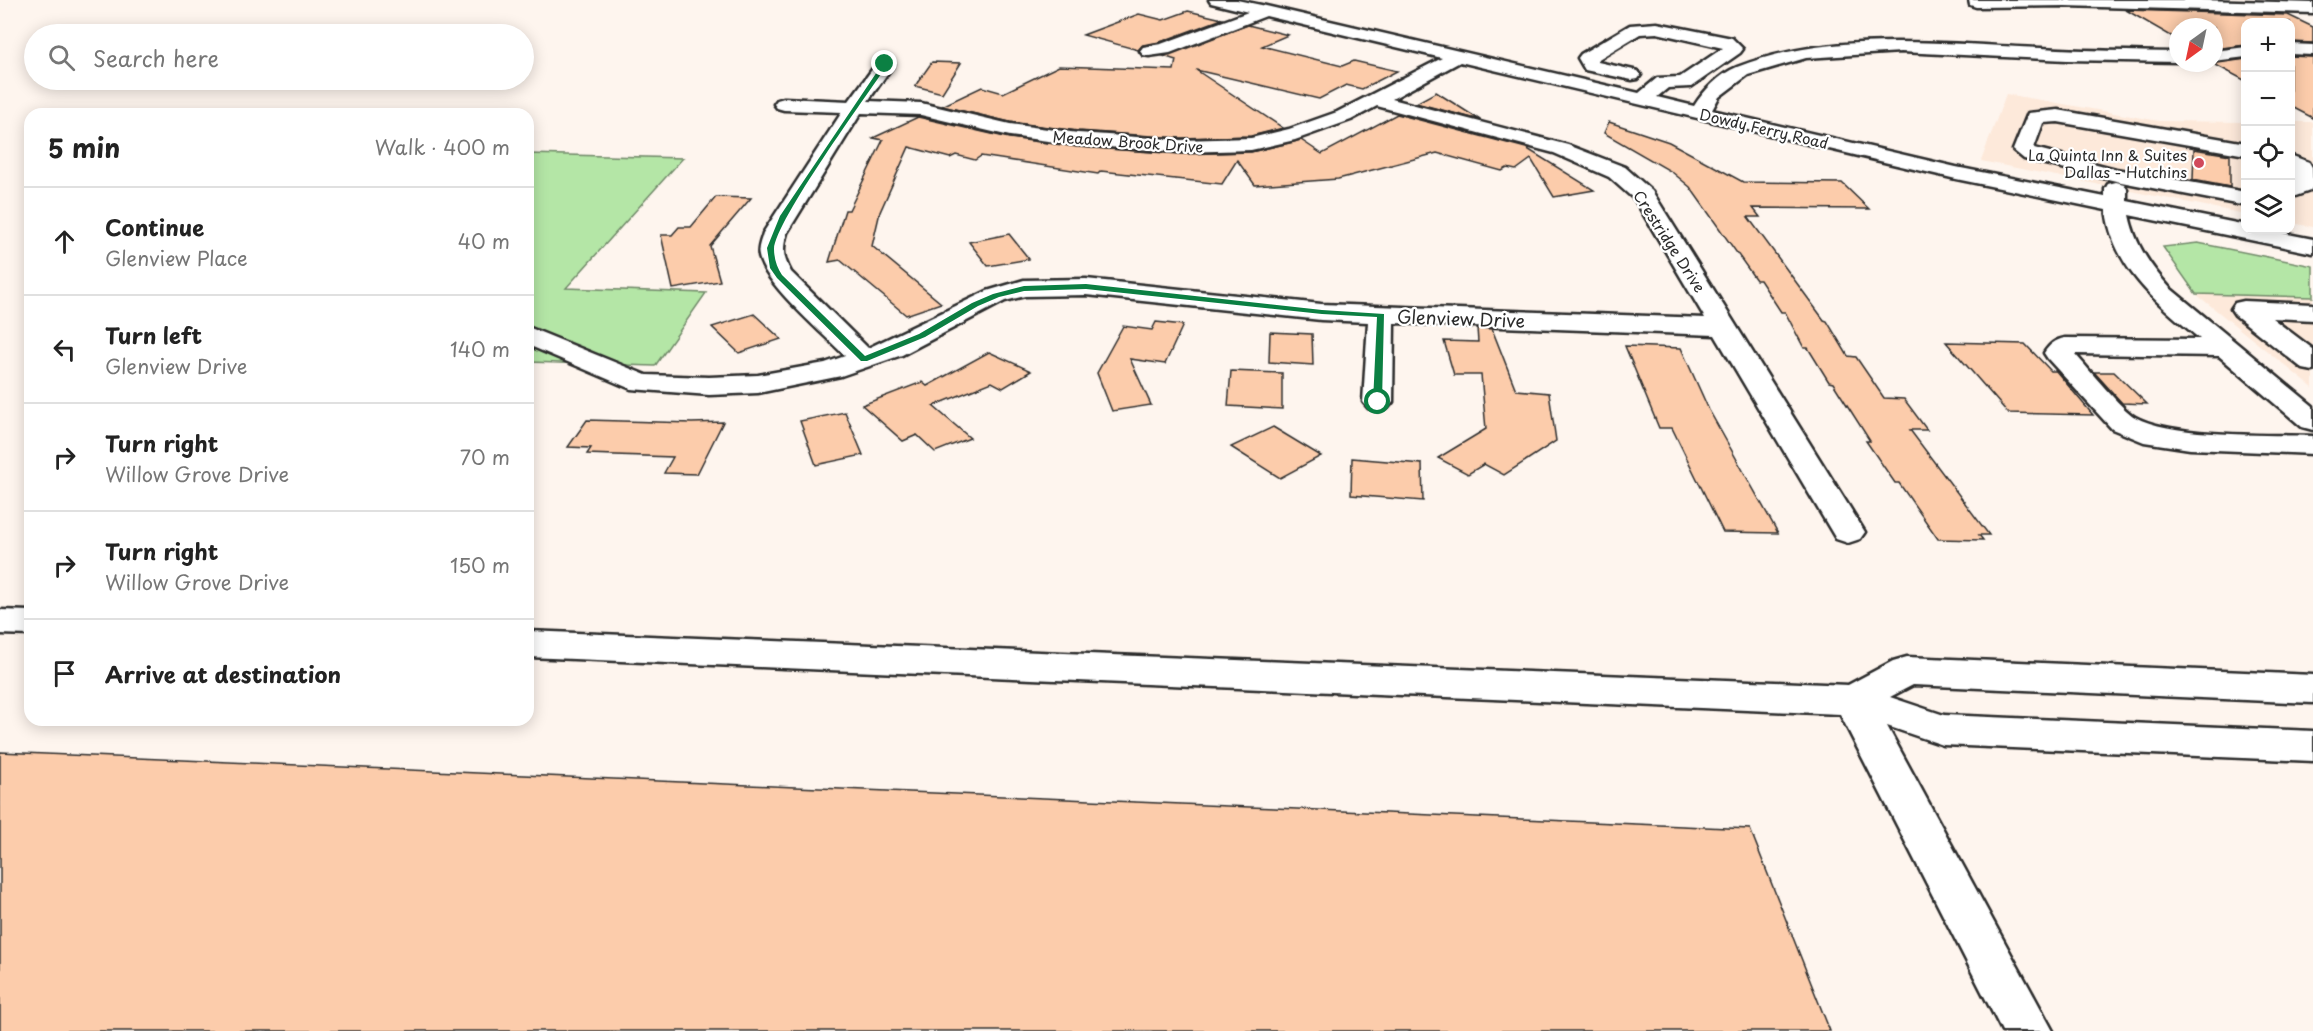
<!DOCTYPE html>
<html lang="en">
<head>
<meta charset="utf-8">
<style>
  body { margin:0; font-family:"Playpen Sans",sans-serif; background:#f6f6f6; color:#222 }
  .controls { position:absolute; right:18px; top:18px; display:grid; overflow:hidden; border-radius:12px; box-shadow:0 3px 15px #0003 }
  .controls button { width:54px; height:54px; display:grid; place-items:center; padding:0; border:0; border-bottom:2px solid #e0e0e0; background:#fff; color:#222; font:30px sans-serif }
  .compass { position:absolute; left:2169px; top:18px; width:54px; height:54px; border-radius:50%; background:#fff; box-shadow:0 3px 15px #0003; rotate:213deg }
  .stop { position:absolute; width:18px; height:18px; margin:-14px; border:4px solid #0b8043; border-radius:50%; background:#fff }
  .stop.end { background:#0b8043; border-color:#fff; box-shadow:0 2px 6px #0008 }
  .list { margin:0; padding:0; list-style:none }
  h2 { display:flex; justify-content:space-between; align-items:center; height:78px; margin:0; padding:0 24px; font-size:26px }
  h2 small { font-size:20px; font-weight:400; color:#767676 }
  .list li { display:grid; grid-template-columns:39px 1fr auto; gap:18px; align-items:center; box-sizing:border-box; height:108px; padding:0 24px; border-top:2px solid #e0e0e0 }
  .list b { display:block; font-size:22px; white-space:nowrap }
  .list p { margin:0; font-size:20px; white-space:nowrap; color:#767676 }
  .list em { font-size:20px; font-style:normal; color:#767676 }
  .icon { flex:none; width:33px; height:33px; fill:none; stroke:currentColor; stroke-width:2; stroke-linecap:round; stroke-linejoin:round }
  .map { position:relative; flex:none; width:2313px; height:1031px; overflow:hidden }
  .search { position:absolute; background:#fff; box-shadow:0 3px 15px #0003; left:24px; top:24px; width:510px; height:66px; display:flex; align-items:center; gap:15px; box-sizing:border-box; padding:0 21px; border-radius:33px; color:#767676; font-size:22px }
  .panel { position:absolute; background:#fff; box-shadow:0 3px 15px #0003; left:24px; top:108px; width:510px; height:618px; border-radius:18px }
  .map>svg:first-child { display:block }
  .built { fill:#fde9da }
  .green { fill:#b4e6a6; stroke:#708868; stroke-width:1.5 }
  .building { fill:#fcccab; stroke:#2b2b2b; stroke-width:1.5 }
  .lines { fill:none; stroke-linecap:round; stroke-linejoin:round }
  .minor-casing { stroke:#2b2b2b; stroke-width:5 }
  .minor { fill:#fff; fill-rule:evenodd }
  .route { fill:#0b8043 }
  .poi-dot { fill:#d1495b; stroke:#fff; stroke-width:2 }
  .labels { text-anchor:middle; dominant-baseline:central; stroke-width:4.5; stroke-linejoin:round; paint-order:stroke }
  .far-street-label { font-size:15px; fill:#2b2b2b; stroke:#fff }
  .far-poi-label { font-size:15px; fill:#2b2b2b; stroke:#fff; text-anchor:end }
  .street-label { font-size:18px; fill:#2b2b2b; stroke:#fff }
</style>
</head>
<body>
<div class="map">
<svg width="2313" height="1031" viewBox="0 0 2313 1031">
  <rect width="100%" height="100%" fill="#fef5ee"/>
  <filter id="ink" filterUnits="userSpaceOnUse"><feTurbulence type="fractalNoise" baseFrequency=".0167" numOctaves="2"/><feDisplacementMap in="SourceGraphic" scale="12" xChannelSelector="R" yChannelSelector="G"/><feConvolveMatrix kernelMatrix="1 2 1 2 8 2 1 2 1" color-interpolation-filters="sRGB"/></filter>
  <g filter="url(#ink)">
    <g class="built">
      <path d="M2006,94L2159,121L2245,122V214L1981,161Z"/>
      <path d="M2290,122H2313V227L2291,223Z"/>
      <path d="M2196,294L2313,297V388Z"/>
    </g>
    <g class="green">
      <path d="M528,154L683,158L566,288L706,293L655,366L528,362Z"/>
      <path d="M2198,243L2313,266V297L2196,294L2163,247Z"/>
    </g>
    <g class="building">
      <path d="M2126,10L2288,15L2313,27V43L2290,42V22H2246V45L2214,49V27H2178V40Z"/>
      <path d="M1188,11L1222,19L1160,42L1143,45L1138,50L1083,35L1139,14L1163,20Z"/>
      <path d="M1248,25L1288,35L1262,46L1342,66L1354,61L1397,71L1362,89L1346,85L1319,99L1196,70L1283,128L1251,136L1181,138L1078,131L1010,122L942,106L982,87L1003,93L1059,66L1174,70L1176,60L1163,56Z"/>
      <path d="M2290,56L2313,57V118L2290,106Z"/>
      <path d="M2246,59V81L2212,63H2218Z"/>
      <path d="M932,62L961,63L942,93L915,86Z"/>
      <path d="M1436,92L1480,120L1416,103Z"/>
      <path d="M1397,114L1526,148L1594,190L1554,197L1531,159L1516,170L1507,168L1502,171L1437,153L1338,179L1255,185L1237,160L1222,184L1101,171L1098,174L981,156L975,160L956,155L950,158L909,147L880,212L872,246L941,303L906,315L840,260L829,262L845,210H849L883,140L873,138L918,117L1009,138L1078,147L1181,154L1251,152L1301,140L1322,154Z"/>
      <path d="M1609,122L1669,142L1743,182L1842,183L1869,209L1753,208L1760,217H1748L1824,320L1827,321L1848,356L1856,357L1884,398L1904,399L1927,430H1910L1989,535H1979L1983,540L1938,539L1899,483H1895L1866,441H1870L1833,383L1829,382L1808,348H1804L1785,312H1781L1760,280H1756L1690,187L1672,172L1604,133Z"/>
      <path d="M2194,149L2230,155V187L2193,180Z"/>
      <path d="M716,197L751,198L710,246L720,281L673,289L661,235H672L679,227H691Z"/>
      <path d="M1009,234L1029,259L988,266L969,242Z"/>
      <path d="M754,314L781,339L739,353L712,327Z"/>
      <path d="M1156,322L1183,325L1165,364L1130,359L1151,405L1112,411L1097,373L1123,326L1152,330Z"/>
      <path d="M1477,328L1492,329L1516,390L1549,393L1556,441L1504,475L1484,464L1468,474L1438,458L1486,429L1481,375H1454L1444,341L1478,342Z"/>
      <path d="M1270,332L1312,334L1313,365L1269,362Z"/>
      <path d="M1946,342L2025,344L2051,371H2056L2093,415L2008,413Z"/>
      <path d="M1625,346L1681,348L1709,410L1778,533L1723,532L1672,428H1659Z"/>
      <path d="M989,352L1031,371L1003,388L992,382L933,406L970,438L935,452L917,435L903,441L862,405L922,382L927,386Z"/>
      <path d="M1231,371L1282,373V409L1228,406Z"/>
      <path d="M2094,372H2114L2147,404L2122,403Z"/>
      <path d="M845,412L863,455L816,465L800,421Z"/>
      <path d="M587,420L692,423L723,422L697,474L664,473L673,457L587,454L591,448L568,447Z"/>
      <path d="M1273,427L1321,456L1280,478L1231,447Z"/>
      <path d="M1352,458L1422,464L1423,501L1351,495Z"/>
      <path d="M0,752L1750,829L1830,1031H0Z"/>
    </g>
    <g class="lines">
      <g class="minor-casing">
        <g id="minor">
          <path d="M1209,0H1237L1266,6L1639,93L1657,78L1680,77L1723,48L1657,33L1640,34L1597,60L1598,62L1638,71L1641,75L1638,79L1632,80L1585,70L1578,58L1581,54L1630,25L1657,23L1732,38L1743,49L1740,53L1691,87L1668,88L1657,97L1694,106C1704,90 1720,74 1737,67C1831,30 1943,44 2041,48C2087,51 2132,51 2178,52V62L2067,60L1901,52L1806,58L1748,75L1719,97L1712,110L1956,167L2105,197V189L2108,184L2116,182L2124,184L2127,189V201L2246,225V230H2267L2313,239V253L2129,215C2135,244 2150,266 2170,288L2313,406V430L2302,427L2219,356L2075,354C2088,368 2121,409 2135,417C2173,438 2268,434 2313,436V454L2190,449L2144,442L2112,429L2048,359L2044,353C2050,344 2055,340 2065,338L2200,339C2158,304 2113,268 2106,210L1956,179L1460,62L1392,99L1568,145L1625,167L1652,191L1865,532L1860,539L1848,543L1836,539L1715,335L1394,323L1393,402L1388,408L1378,411L1368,408L1363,402L1368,322L1321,320L1086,295L1025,296L1005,301L902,355L841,376L758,393L709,395L631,389L528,345V327L646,375L709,377L758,375L825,363L845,356C824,334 764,284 759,256C757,248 761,241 763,233L842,112L784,110L777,108L774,104L777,100L784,98L849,101L879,60H891L894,64L868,101L921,103L1010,124L1078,133L1181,140L1251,138L1289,129L1337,112L1442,58L1266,16L1170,53L1149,56L1143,55L1140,51L1143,47L1161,44L1248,12L1211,3ZM1377,106L1554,153L1609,177L1635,200L1705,318L1321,304L1086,279L1024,280L987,291L868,348L791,272C783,257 782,250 787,233L861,113L921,115L1010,136L1078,145L1181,152L1251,150L1295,140L1351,120Z"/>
          <path d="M1969,0H2199L2313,3V13L2065,6L1976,7L1970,5Z"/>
          <path d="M2290,44L2313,45V55L2290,54Z"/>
          <path d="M2246,47V57L2214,61V51Z"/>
          <path d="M2058,110L2246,143V155L2058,122L2043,123L2034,148L2116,169L2246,192V206L2116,181L2024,159L2013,150L2028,113Z"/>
          <path d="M2290,155L2309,162L2312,167L2313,186L2310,191L2290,198Z"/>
          <path d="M2244,301L2313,304V320L2272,318L2313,349V371L2303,369L2235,315L2231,309L2235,303Z"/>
          <path d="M0,610L30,611V635L0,634Z"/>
          <path d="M528,631L1848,685L1893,661L1907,657L2313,675V703L1913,685L1890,697L1944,715L2313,731V761L1943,745L1887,726L2053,1031H2002L1840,714L528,657Z"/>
        </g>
      </g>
      <use href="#minor" class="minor"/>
    </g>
  </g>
  <path class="route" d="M883,63L888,64C867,95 775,221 774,249C774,258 777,268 782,275L865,356L919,334L972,303L993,294L1024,286L1086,284L1322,310L1384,314L1382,402L1378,405L1373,402L1377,317L1322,314L1086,289L1024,291L999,297L978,306L925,337L867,361H861L777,278L770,268L767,248L780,216Z"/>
  <circle class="poi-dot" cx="2199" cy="163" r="6"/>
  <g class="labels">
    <g class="far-street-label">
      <text transform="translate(1764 128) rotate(13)">Dowdy Ferry Road</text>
      <text transform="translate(1128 141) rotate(4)">Meadow Brook Drive</text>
      <text transform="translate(1670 241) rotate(57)">Crestridge Drive</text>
    </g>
    <g class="far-poi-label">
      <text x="2187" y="154">La Quinta Inn &amp; Suites<tspan x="2187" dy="17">Dallas - Hutchins</tspan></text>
    </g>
    <g class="street-label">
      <text transform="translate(1461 318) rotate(2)">Glenview Drive</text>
    </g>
  </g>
</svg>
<div class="controls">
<button>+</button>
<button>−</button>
<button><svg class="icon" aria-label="locate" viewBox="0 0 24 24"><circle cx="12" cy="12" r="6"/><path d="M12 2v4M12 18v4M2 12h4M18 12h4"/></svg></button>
<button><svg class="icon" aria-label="layers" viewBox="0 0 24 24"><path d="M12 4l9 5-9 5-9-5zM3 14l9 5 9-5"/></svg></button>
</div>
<svg class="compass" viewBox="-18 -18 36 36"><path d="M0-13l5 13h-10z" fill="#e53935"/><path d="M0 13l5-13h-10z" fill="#767676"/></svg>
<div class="stop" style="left:1378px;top:402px"></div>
<div class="stop end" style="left:885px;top:64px"></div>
<div class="search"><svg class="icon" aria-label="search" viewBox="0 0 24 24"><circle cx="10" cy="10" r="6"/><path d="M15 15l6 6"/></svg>Search here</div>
<section class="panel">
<h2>5 min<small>Walk · 400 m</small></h2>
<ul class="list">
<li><svg class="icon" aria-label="ahead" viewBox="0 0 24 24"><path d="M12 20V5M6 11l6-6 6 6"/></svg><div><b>Continue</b><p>Glenview Place</p></div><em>40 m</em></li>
<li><svg class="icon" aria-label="left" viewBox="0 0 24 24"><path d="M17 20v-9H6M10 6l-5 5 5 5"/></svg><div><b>Turn left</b><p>Glenview Drive</p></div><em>140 m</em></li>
<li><svg class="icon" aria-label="right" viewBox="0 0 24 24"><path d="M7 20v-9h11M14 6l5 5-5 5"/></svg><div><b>Turn right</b><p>Willow Grove Drive</p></div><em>70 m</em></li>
<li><svg class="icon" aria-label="right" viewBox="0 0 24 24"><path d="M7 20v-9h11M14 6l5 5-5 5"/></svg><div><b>Turn right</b><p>Willow Grove Drive</p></div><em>150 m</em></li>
<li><svg class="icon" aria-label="arrive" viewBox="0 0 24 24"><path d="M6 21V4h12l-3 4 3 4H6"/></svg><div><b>Arrive at destination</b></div></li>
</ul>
</section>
</div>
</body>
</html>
